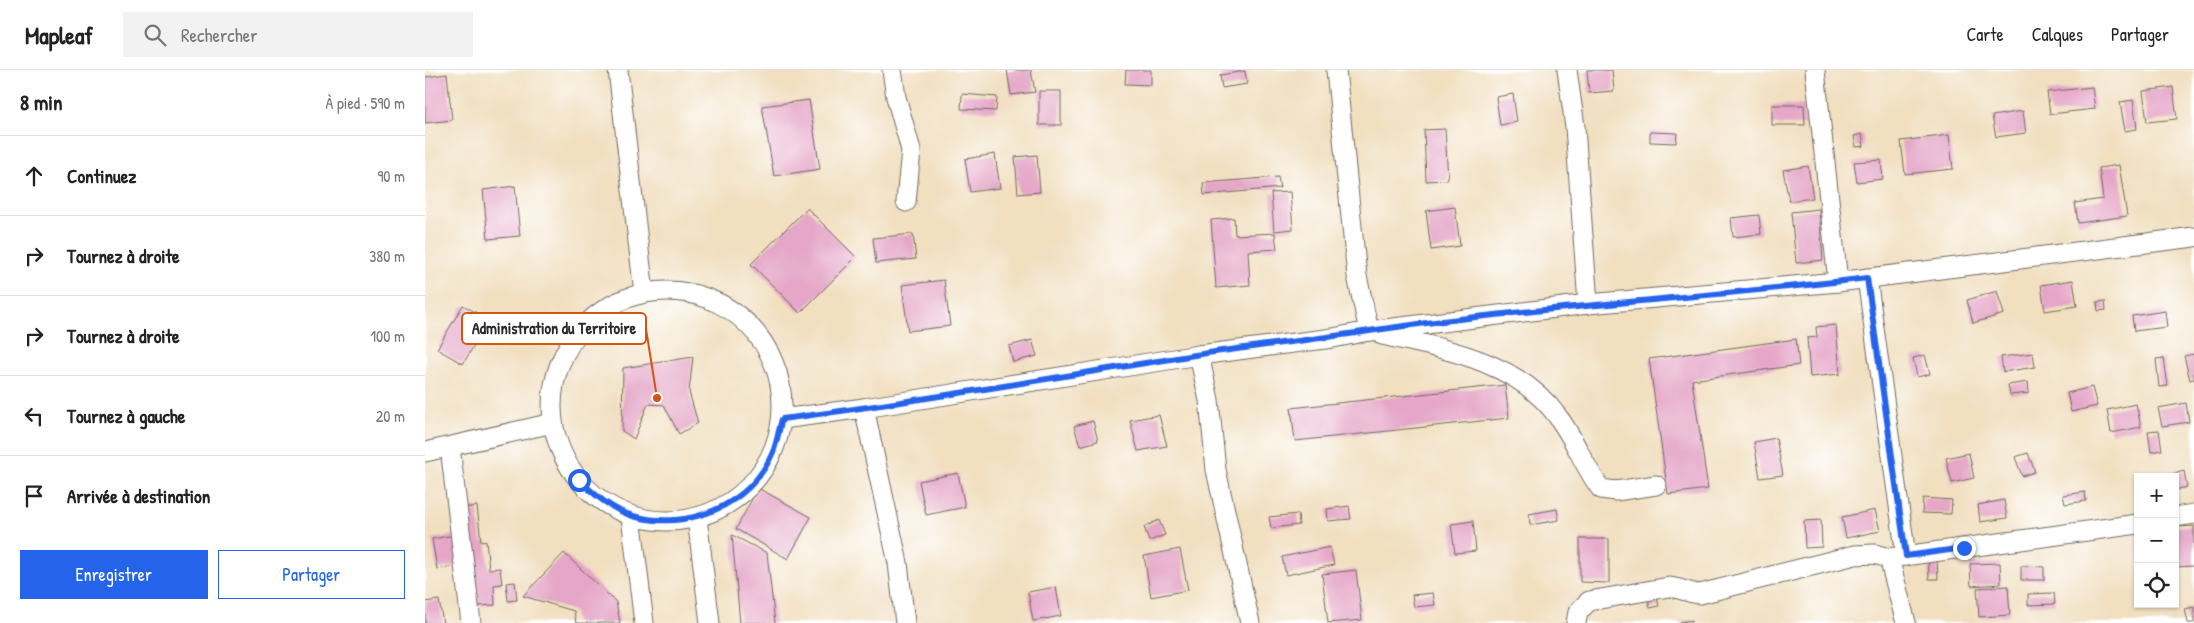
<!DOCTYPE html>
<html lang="fr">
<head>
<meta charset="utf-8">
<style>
  body { margin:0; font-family:"Patrick Hand",sans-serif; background:#f2f2f2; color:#222 }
  .controls { position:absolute; right:15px; bottom:15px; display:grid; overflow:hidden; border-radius:0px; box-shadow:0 1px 4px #0004 }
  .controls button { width:45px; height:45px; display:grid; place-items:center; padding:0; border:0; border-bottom:1px solid #e0e0e0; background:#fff; color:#222; font:25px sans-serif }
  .stop { position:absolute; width:15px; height:15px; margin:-11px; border:4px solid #2563eb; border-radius:50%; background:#fff }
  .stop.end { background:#2563eb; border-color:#fff; box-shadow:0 1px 5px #0008 }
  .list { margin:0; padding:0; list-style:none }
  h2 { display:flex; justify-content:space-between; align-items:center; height:65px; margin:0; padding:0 20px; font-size:21px }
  h2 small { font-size:16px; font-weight:400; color:#767676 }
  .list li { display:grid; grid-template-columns:32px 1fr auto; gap:15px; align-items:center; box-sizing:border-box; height:80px; padding:0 20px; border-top:1px solid #e0e0e0 }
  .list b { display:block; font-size:19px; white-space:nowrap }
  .list em { font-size:16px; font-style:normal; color:#767676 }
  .actions { display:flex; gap:10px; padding:15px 20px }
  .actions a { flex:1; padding:11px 0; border:1px solid #2563eb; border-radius:0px; text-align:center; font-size:18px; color:#2563eb }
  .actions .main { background:#2563eb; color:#fff }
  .icon { flex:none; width:28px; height:28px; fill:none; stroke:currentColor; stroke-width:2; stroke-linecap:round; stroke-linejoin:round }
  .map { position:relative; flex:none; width:1769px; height:553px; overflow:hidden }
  header { display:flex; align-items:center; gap:30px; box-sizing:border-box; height:70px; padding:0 25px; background:#fff; border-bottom:1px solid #e0e0e0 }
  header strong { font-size:24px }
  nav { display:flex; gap:28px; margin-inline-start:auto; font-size:18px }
  .search { width:350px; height:45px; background:#f2f2f2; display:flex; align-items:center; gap:12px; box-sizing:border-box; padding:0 18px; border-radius:0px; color:#767676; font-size:19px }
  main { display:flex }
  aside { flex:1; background:#fff }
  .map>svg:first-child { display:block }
  .building { fill:#e5a6c7 }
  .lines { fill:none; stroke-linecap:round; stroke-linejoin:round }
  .minor-casing { stroke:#706a5f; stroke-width:21 }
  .minor { stroke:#fff; stroke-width:19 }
  .route { stroke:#2563eb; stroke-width:6 }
  .leader { fill:none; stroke:#d5540f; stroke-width:2 }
  .callout-dot { fill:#d5540f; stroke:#fff; stroke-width:2 }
  .callout { fill:#fff; stroke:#d5540f; stroke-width:2 }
  .callout-label { font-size:16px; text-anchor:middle; font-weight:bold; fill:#2b2b2b }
</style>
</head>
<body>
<header>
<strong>Mapleaf</strong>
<div class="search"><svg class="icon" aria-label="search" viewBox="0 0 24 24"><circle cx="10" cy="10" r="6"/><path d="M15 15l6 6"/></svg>Rechercher</div>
<nav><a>Carte</a><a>Calques</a><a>Partager</a></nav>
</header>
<main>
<aside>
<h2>8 min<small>À pied · 590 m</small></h2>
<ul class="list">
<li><svg class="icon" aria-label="ahead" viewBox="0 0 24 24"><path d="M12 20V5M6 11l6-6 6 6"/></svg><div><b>Continuez</b></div><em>90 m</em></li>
<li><svg class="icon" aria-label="right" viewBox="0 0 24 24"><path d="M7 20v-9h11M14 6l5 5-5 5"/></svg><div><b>Tournez à droite</b></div><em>380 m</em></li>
<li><svg class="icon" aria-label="right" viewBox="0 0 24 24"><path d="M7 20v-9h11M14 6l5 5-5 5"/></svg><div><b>Tournez à droite</b></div><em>100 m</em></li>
<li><svg class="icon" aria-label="left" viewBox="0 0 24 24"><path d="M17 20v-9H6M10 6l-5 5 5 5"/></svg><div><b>Tournez à gauche</b></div><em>20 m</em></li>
<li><svg class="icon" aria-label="arrive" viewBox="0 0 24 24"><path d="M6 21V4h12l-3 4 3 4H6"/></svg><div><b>Arrivée à destination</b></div></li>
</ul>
<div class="actions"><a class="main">Enregistrer</a><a>Partager</a></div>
</aside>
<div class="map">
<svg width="1769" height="553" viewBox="0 0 1769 553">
  <rect width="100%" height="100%" fill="#fff"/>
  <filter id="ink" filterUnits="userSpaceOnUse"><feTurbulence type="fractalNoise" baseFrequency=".02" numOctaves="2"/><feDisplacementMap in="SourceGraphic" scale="10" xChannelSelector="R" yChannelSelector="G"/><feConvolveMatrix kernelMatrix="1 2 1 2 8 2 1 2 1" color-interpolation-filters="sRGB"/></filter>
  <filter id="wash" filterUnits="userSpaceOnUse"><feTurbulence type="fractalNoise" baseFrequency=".0096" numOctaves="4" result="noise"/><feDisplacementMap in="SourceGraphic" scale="20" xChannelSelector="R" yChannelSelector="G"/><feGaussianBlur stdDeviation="1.12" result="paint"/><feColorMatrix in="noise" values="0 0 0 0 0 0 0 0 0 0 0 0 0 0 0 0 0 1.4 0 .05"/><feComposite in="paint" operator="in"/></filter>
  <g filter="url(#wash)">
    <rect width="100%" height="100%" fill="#f1dfc0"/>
    <g id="blocks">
      <g class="building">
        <path d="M582,0H606L610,22L586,25Z"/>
        <path d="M701,0H726V15L700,14Z"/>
        <path d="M1162,0H1187L1189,21L1164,23Z"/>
        <path d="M820,1L822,14L797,18L795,5Z"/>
        <path d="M22,4L27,50L0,53V7Z"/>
        <path d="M1667,17L1670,39L1625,44L1622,22Z"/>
        <path d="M1748,17L1752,49L1722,52L1718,21Z"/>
        <rect x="614" y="21" width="22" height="34"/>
        <path d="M537,24L572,27L571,41L536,39Z"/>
        <path d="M1088,24L1092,52L1075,55L1071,27Z"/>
        <path d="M384,30L395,99L349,106L337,36Z"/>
        <path d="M1708,30L1712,59L1700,61L1695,32Z"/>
        <path d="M1347,35H1379L1380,55H1347Z"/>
        <path d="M1598,41L1601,63L1571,67L1567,46Z"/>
        <path d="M1020,59L1023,110L1001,111L999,60Z"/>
        <path d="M1225,62L1252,63L1251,73L1225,72Z"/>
        <path d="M1437,64L1439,76L1431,77L1429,66Z"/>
        <path d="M1524,65L1528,99L1480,104L1476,71Z"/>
        <path d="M570,84L575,118L545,122L540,89Z"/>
        <path d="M612,85L615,122L593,124L590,87Z"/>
        <path d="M1456,90L1458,109L1432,112L1429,92Z"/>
        <path d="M1694,95L1702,146L1653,153L1650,133L1678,129L1674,98Z"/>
        <path d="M1383,96L1388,128L1364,131L1358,100Z"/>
        <path d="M853,107L855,118L779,125L778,113Z"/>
        <path d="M90,116L95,166L63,169L58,120Z"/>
        <path d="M865,122L868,159L849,161L846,123Z"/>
        <path d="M1030,137L1035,176L1006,180L1001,141Z"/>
        <path d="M382,138L431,187L375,243L326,194Z"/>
        <path d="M1394,139L1398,190L1371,193L1366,142Z"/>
        <path d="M1334,145L1336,164L1308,167L1306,148Z"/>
        <path d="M809,148L810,165L850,163L852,179L823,181L825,215L791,218L786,150Z"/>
        <path d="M488,164L491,189L451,193L448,168Z"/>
        <path d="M519,210L525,256L483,261L477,215Z"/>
        <path d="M1648,210L1652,236L1620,241L1616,215Z"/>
        <path d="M1572,221L1579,244L1548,253L1542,230Z"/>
        <path d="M1680,231L1681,240L1673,241L1672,232Z"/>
        <path d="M38,235L64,250L38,294L12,279Z"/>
        <path d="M1740,241L1742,257L1709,261L1707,246Z"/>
        <path d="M1411,255L1415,304L1385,307L1382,268L1392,267L1391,257Z"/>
        <path d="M1371,269L1374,295L1267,310L1283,419L1243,424L1224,289Z"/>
        <path d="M607,270L612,286L588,292L584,276Z"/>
        <path d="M1608,283L1610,297L1578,302L1576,287Z"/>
        <path d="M1769,284V309L1765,310L1759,286Z"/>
        <path d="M1500,285L1505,304L1492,307L1488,288Z"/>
        <path d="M268,287L264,322L273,353L254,364L239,335L223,334L209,369L197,361L198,298Z"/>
        <path d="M1739,288L1743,316L1734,317L1731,289Z"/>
        <path d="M1603,312L1604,323L1585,325L1583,315Z"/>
        <path d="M1080,315L1084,348L870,371L866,338Z"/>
        <path d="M1667,317L1672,336L1646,342L1642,323Z"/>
        <path d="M1761,333L1764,352L1737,356L1733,338Z"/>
        <path d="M1711,334L1716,357L1686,363L1682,340Z"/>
        <path d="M734,345L742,376L713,381L705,350Z"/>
        <path d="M668,351L673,371L655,376L649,356Z"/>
        <path d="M1734,360L1737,380L1726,382L1723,361Z"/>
        <path d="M1351,368L1358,405L1335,408L1329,372Z"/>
        <path d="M1544,383L1549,408L1527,413L1521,388Z"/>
        <path d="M1603,383L1610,402L1597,406L1590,387Z"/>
        <path d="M1759,401L1762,417L1750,420V407H1737Z"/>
        <path d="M533,403L540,437L501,445L494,411Z"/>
        <path d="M333,418L386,447L363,489L311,459Z"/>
        <path d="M1660,422L1661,431L1640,434L1638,425Z"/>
        <path d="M1498,428L1527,430L1526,444L1497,443Z"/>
        <path d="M1579,430L1582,448L1555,452L1553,435Z"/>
        <path d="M52,436L56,472L61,471L64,499L75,498L77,514L69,515L70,535L53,536L46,473H42L38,438Z"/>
        <path d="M924,436L926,449L903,451L902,439Z"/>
        <path d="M1132,439L1134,450L1105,455L1104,444Z"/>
        <path d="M1450,440L1455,461L1421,468L1417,447Z"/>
        <path d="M873,444L874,455L846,458L844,447Z"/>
        <path d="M734,450L740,465L724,471L719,457Z"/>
        <path d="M1396,450L1397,477L1380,478L1379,451Z"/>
        <path d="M1048,451L1051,481L1030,483L1026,454Z"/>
        <path d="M1769,456V496L1750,497V457Z"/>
        <path d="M30,465L35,495L12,499L7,469Z"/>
        <path d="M307,465L342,483L350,553H315Z"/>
        <path d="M1155,469H1184V513L1155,512Z"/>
        <path d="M905,477L909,495L861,505L857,487Z"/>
        <path d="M755,479L763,520L726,527L719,486Z"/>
        <path d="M139,483L191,532L195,553H151L149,541L98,526Z"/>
        <path d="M1512,487L1513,509H1504L1503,488Z"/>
        <path d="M1575,493L1576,514L1546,516L1545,494Z"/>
        <path d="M1596,496L1619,497V510H1596Z"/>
        <path d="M931,500L937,550L903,553L897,504Z"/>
        <path d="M90,512L92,530L83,531L81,513Z"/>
        <path d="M1583,516L1585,545L1554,547L1552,518Z"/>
        <path d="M631,517L636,546L608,551L603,522Z"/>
        <path d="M1008,523L1010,535L989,537L987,525Z"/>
        <path d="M1629,523L1630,534L1603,535V524Z"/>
        <path d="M1232,527L1234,536L1225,538L1223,529Z"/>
        <path d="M14,530L18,553H0V532Z"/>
        <path d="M1769,537V553H1763L1760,539Z"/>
        <path d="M1267,550V553H1255V552Z"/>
      </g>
    </g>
  </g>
  <g filter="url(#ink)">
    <use href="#blocks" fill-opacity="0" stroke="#706a5f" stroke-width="1"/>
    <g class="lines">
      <g class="minor-casing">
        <g id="minor">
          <path d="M193,0L219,223"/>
          <path d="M467,0L471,27L486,80L481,132"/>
          <path d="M1142,0L1150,57L1163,234"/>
          <path d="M1390,0L1413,212"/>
          <path d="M1442,208L1481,486"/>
          <circle cx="242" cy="336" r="115"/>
          <path d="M944,261L1163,234L1413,212L1769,167"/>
          <path d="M957,265C1020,279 1093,291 1133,347C1150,369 1159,397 1176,419L1191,421L1231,415"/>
          <path d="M439,338L473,493L480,553"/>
          <path d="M357,349L439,338L774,285"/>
          <path d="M25,377L46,553"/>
          <path d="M0,382L128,353"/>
          <path d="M206,446L219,553"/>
          <path d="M1750,447L1769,444"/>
          <path d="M272,448L285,553"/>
          <path d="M825,553L791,400L784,330L774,285L908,268L944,261L932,206L911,0"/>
          <path d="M1151,553L1153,542L1164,531L1244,517C1255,518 1263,523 1275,524L1430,485L1449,484L1464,488"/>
          <path d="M1481,553L1464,488L1713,454"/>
        </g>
      </g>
      <use href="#minor" class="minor"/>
    </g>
  </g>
  <g class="lines" filter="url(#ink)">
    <path class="route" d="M154,410C170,425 187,440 208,446C263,461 325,436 348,382C352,372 354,359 357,349C495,331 632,307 770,285C828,276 886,270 944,261C1109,236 1276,229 1442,208L1481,486L1539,478"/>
  </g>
  <path class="leader" d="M232 328L221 259"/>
  <circle class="callout-dot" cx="232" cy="328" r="5"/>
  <rect class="callout" x="37" y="243" width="184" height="31" rx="5"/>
  <g class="callout-label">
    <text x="129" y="264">Administration du Territoire</text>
  </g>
</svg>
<div class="controls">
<button>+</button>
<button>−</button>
<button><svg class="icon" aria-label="locate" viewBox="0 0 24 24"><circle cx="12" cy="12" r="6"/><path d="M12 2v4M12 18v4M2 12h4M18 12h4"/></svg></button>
</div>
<div class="stop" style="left:154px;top:410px"></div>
<div class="stop end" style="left:1539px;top:478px"></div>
</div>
</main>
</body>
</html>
